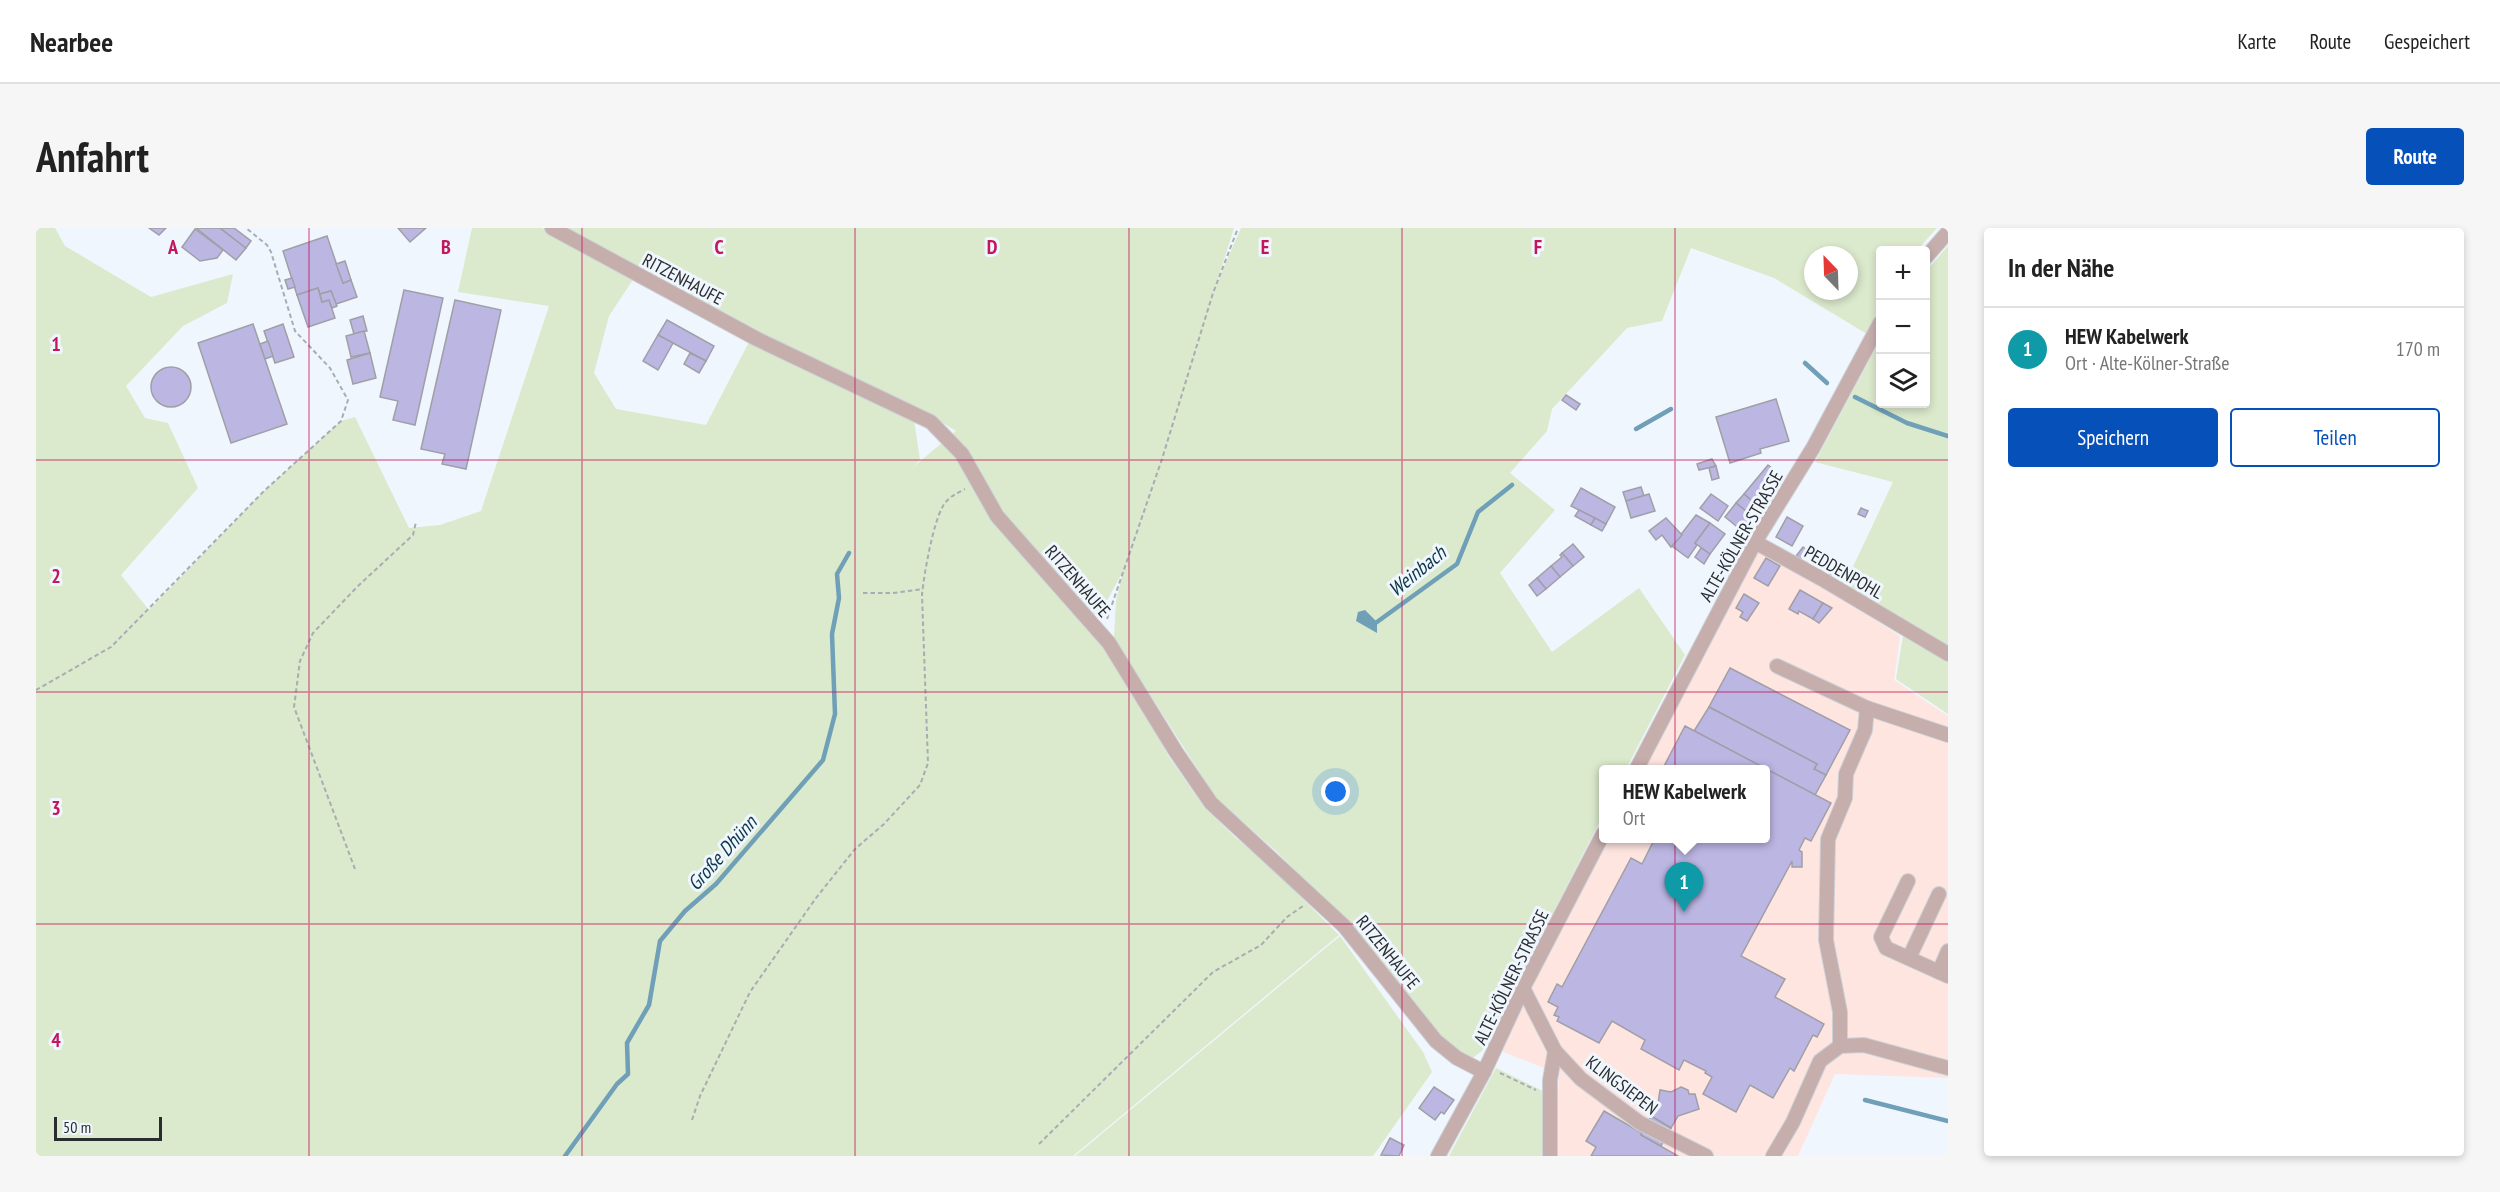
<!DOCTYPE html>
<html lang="de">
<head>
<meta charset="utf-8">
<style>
  body { margin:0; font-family:"PT Sans Narrow",sans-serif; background:#f6f6f6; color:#222 }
  .controls { position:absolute; right:18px; top:18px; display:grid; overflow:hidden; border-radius:6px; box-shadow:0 3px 9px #0003 }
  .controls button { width:54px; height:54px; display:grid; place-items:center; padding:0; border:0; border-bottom:2px solid #e0e0e0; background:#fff; color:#222; font:30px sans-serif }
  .compass { position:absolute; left:1768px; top:18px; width:54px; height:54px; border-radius:50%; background:#fff; box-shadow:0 3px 9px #0003; rotate:337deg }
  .scale { position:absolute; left:18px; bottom:15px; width:108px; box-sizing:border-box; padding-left:6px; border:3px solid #2a2d2f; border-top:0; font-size:16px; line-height:21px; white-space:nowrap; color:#2a2d2f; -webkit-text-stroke:4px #f0f6fd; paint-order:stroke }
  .you { position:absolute; left:1300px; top:564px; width:21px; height:21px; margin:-15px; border:4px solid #fff; border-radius:50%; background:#1a73e8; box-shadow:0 0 0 9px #1a73e833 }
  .badge { display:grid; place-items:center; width:39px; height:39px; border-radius:50%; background:#0650ba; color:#fff; font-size:20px; font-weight:700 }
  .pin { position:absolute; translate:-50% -50px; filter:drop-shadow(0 2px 3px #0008) }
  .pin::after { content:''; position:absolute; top:32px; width:21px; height:18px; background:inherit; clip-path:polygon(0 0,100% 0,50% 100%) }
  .popup { position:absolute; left:1563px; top:537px; width:171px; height:78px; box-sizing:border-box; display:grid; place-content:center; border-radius:6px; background:#fff; filter:drop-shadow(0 2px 4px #0005); font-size:20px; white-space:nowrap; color:#767676 }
  .popup b { font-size:22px; color:#222 }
  .popup::after { content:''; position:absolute; left:50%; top:100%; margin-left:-12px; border:12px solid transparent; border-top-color:#fff }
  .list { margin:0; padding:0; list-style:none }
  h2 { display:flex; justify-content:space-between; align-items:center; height:78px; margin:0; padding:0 24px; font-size:26px }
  h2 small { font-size:20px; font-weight:400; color:#767676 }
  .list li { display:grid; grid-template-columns:39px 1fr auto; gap:18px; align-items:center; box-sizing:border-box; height:84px; padding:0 24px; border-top:2px solid #e0e0e0 }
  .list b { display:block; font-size:22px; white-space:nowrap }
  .list p { margin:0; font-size:20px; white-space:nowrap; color:#767676 }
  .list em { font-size:20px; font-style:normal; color:#767676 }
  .actions { display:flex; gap:12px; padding:18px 24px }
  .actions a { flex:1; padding:14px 0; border:2px solid #0650ba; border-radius:6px; text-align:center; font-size:21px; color:#0650ba }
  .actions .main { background:#0650ba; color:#fff }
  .icon { flex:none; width:33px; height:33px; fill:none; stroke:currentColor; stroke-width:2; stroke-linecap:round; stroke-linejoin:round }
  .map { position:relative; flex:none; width:1912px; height:928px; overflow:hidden; border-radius:6px }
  header { display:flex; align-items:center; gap:36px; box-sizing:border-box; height:84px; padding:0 30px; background:#fff; border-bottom:2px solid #e0e0e0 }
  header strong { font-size:28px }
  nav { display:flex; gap:33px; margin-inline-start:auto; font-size:21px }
  .intro { display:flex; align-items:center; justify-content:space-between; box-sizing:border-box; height:144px; padding:0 36px }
  h1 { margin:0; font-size:42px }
  .button { padding:15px 27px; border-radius:6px; background:#0650ba; color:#fff; font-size:21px; font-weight:700 }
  main { display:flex; gap:36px; padding:0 36px }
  aside { flex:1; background:#fff; border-radius:6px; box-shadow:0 3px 9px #0003 }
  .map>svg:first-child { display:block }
  .industrial { fill:#ffe5df }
  .green { fill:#dbe9cc; fill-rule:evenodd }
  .water { fill:#709fb8 }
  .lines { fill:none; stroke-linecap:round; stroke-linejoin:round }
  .stream { stroke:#709fb8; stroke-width:4.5 }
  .building { fill:#bcb6e3; stroke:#a09fa7; stroke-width:1.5 }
  .minor-casing { stroke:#ccd2d8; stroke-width:16 }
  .path { stroke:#a8adb2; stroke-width:2; stroke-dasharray:4.5 3; stroke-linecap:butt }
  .minor { stroke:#c6aead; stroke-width:14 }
  .grid { fill:none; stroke:#c2185b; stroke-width:1.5; stroke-opacity:0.55 }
  .labels { text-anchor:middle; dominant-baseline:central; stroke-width:6; stroke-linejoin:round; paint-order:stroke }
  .street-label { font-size:18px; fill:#2a2d2f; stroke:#f0f6fd }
  .water-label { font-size:20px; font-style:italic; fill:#0d374a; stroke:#f0f6fd }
  .grid-label { font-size:20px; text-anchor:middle; font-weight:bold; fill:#c2185b; stroke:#f0f6fd; stroke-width:6; stroke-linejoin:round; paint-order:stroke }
</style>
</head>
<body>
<header>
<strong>Nearbee</strong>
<nav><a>Karte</a><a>Route</a><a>Gespeichert</a></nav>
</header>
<div class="intro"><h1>Anfahrt</h1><a class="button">Route</a></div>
<main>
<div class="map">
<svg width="1912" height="928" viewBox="0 0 1912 928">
  <rect width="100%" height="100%" fill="#f0f6fd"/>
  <path class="industrial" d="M1719,314L1864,408L1858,452L1912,488V850L1799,846L1762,928H1520L1523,846L1455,819L1567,610H1729V542L1603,541Z"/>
  <g class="green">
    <path d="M0,0H19L29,18L115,69L197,46L191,75L147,98L90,158L109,190L132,195L162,260L85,347L113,382L228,263L305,193L319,189L373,300L404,297L445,283L513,78L422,64L436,0H506L598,50L573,88L558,145L580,181L670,197L713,114L878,192L884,232L875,241L920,203L895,188L724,106L529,0H1198L1180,57L1205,0H1901L1881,22H1844V78L1831,106L1738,50L1655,20L1626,93L1591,100L1516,181L1511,203L1474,245L1519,282L1464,345L1516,424L1603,360L1649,427L1590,541L1567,542V587L1446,823L1435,831L1404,807L1284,668L1241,624L1180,570L1078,410L1080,373L1087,343L1072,371L1051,398L1071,418L1133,529L1168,579L1200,610L1230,634L1303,707L1037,928H0ZM1777,27H1813V63H1777Z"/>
    <path d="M1912,18V421L1807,360L1857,254L1779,234L1844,112V176H1890V43Z"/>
    <path d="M1867,408L1912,434V486L1860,451Z"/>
    <path d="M1304,708L1387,824L1396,844L1337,928H1039Z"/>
    <path d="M1460,840L1509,864L1510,928H1413Z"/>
  </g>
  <path class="water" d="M1329,382L1341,394V405L1320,393L1322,384Z"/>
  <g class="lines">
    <g class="stream">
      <path d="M1769,135L1791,155"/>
      <path d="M1819,169L1871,195L1912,208"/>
      <path d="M1600,201L1635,181"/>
      <path d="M1341,394L1421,336L1442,284L1476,257"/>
      <path d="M1829,872L1912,893"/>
      <path d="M529,928L581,856L592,846L591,815L613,777L624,713L649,683L680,656L787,532L799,486L796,406L803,370L801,346L813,325"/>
    </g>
  </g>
  <g class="building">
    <path d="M113,0H130L123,7Z"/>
    <path d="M160,0H184L210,20L200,32Z"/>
    <path d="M184,0H198L215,13L210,20Z"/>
    <path d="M362,0H390L374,14Z"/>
    <path d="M159,1L187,22L181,30L164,33L146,19Z"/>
    <path d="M291,8L307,55L315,52L321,69L300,76L295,63L284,66L282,60L261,67L247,23Z"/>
    <path d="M309,33L315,52L307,55L300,36Z"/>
    <path d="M256,50L259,59L252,61L249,52Z"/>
    <path d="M282,60L286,74L293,72L299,90L272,99L261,67Z"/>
    <path d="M368,62L407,70L379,197L357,192L362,173L344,169Z"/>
    <path d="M295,63L301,78L296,80L293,72L286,74L284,66Z"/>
    <path d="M419,72L465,82L430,241L406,236L409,226L385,221Z"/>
    <path d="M327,88L331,103L318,106L314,92Z"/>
    <path d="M631,92L678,118L670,133L622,107Z"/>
    <path d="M217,96L251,196L195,215L162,115Z"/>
    <path d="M247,96L258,129L239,135L228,103Z"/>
    <path d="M328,103L334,125L315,129L310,108Z"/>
    <path d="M622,107L637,115L622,142L607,133Z"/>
    <path d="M232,113L237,128L229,131L224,116Z"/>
    <path d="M334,125L340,150L317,156L311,132Z"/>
    <path d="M654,125L670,133L663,145L648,136Z"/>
    <circle cx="135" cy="159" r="20"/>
    <path d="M1530,167L1544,176L1540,182L1526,172Z"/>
    <path d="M1740,171L1753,213L1724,221L1725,225L1694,235L1680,189Z"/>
    <path d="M1676,231L1680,238L1663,242L1661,236Z"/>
    <path d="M1732,237L1744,246L1719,276L1708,266Z"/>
    <path d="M1680,238L1683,250L1676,252L1673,240Z"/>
    <path d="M1605,259L1608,268L1590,273L1587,264Z"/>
    <path d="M1545,260L1579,279L1570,296L1535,278Z"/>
    <path d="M1613,266L1619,283L1595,290L1590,273Z"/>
    <path d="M1675,266L1692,278L1682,293L1664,280Z"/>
    <path d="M1708,266L1723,279L1716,288L1700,275Z"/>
    <path d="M1700,275L1716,288L1705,302L1689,289Z"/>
    <path d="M1825,280L1832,283L1829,289L1822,286Z"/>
    <path d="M1543,282L1559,290L1555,297L1539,288Z"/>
    <path d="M1660,287L1674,295L1659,315L1661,317L1652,330L1636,318Z"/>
    <path d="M1751,289L1767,298L1756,318L1740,309Z"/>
    <path d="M1559,290L1570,296L1566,303L1555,297Z"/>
    <path d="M1630,290L1646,307L1635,319L1626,307L1620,312L1613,303Z"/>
    <path d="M1674,295L1689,306L1674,326L1659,315Z"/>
    <path d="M1537,316L1548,329L1537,338L1526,325Z"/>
    <path d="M1767,319L1771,322L1765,331L1760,328Z"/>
    <path d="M1665,320L1674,326L1668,336L1659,329Z"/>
    <path d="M1526,325L1537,338L1524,349L1515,338L1526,329L1524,327Z"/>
    <path d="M1730,330L1744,338L1732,358L1718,350Z"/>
    <path d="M1800,335L1806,338L1800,349L1794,346Z"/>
    <path d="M1515,338L1524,349L1510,361L1501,350Z"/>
    <path d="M1501,350L1510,361L1501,368L1493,357Z"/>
    <path d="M1764,362L1787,375L1777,391L1763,383L1762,386L1753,381Z"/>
    <path d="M1708,366L1723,375L1711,393L1704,389L1707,384L1700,380Z"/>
    <path d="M1787,375L1796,380L1783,395L1777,391Z"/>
    <path d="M1694,440L1814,502L1790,547L1778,541L1781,536L1673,479Z"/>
    <path d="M1673,479L1781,536L1778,541L1790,547L1779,567L1658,503Z"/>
    <path d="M1649,498L1795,575L1775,613L1769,610L1763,622L1766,624V639H1756V633L1705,728L1749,751L1739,769L1788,796L1781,809L1777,807L1758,843L1754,840L1737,870L1714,857L1700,884L1667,866L1676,849L1669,845L1670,843L1648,832L1643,842L1605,821L1609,812L1576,793L1563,815L1521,793L1523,789L1518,787L1522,779L1512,774L1521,756L1526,759L1595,630L1606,636L1619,610H1729V542H1626Z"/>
    <path d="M1398,859L1418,872L1408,886L1405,884L1399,892L1383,880Z"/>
    <path d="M1645,859L1652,862L1653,866H1659L1663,881L1642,888L1635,900L1615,888L1622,876L1624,862L1635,864Z"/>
    <path d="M1568,883L1606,905L1605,907L1642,928H1555L1560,919L1550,913Z"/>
    <path d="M1615,888L1635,900L1625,918L1605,907Z"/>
    <path d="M1354,910L1368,917L1363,928L1345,927Z"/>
  </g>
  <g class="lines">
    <g class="minor-casing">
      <g id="minor">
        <path d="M516,0L721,111L895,194L926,226L961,288L1073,415L1140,524L1175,575L1308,698L1400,813L1421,830L1448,844"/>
        <path d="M1890,29L1912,4"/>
        <path d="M1719,314L1786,351L1912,426"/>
        <path d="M1741,438L1831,480L1829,502L1810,546L1809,570L1792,611L1790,712L1804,784V818"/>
        <path d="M1831,480L1912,507"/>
        <path d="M1600,542L1719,314L1777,220L1844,95"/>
        <path d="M1872,653L1845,709L1850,720L1912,748"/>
        <path d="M1873,730L1903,666"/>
        <path d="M1903,744L1912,723"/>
        <path d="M1487,760L1519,823L1545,851L1604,895L1670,928"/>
        <path d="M1402,928L1448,844L1487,760L1567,606"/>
        <path d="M1514,928V852L1519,823"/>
        <path d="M1737,928L1757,894L1784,833L1804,818L1828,817L1912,840"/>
      </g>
    </g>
    <g class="path">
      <path d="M827,365H857L887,361"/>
      <path d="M1071,391L1126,231L1177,65L1202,0"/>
      <path d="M0,462L75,419L228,263L305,193L312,172L294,140L259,103L235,24L231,17L210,0"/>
      <path d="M319,641L258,479L264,433L277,405L322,358L377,307L380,294"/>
      <path d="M1464,845L1500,862"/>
      <path d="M656,892L664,868L714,764L780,670L819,621L848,596L884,557L892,535L886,367C888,346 897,295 907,278C912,269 920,266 929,261"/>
      <path d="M1003,916L1177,744L1225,717L1251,689L1267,678"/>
    </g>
    <use href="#minor" class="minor"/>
  </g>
  <path class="grid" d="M273,0V928M546,0V928M819,0V928M1093,0V928M1366,0V928M1639,0V928M0,232H1912M0,464H1912M0,696H1912"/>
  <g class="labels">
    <g class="street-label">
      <text transform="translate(647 51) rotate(28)">RITZENHAUFE</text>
      <text transform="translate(1705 308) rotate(-60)">ALTE-KÖLNER-STRASSE</text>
      <text transform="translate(1808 344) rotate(30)">PEDDENPOHL</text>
      <text transform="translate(1042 353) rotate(49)">RITZENHAUFE</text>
      <text transform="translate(1352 724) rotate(51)">RITZENHAUFE</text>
      <text transform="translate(1475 749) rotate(-64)">ALTE-KÖLNER-STRASSE</text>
      <text transform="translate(1586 857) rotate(37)">KLINGSIEPEN</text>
    </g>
    <g class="water-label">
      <text transform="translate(1381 343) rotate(-39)">Weinbach</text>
      <text transform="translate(686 625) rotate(-48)">Große Dhünn</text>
    </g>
  </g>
  <g class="grid-label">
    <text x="137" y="26">A</text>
    <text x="410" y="26">B</text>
    <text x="683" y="26">C</text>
    <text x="956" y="26">D</text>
    <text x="1229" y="26">E</text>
    <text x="1502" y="26">F</text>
    <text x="20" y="123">1</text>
    <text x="20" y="355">2</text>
    <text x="20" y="587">3</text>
    <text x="20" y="819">4</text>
  </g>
</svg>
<div class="controls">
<button>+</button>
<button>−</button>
<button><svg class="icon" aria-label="layers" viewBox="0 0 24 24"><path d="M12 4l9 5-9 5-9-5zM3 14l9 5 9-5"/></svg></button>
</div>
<svg class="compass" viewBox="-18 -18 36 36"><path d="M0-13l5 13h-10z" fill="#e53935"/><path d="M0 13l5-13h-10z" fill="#767676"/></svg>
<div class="scale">50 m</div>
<div class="you"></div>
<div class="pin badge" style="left:1648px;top:684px;background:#0f9aa8">1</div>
<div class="popup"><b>HEW Kabelwerk</b>Ort</div>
</div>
<aside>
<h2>In der Nähe<small></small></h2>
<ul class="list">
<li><span class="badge" style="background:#0f9aa8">1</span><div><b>HEW Kabelwerk</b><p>Ort · Alte-Kölner-Straße</p></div><em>170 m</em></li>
</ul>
<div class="actions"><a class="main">Speichern</a><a>Teilen</a></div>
</aside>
</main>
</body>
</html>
